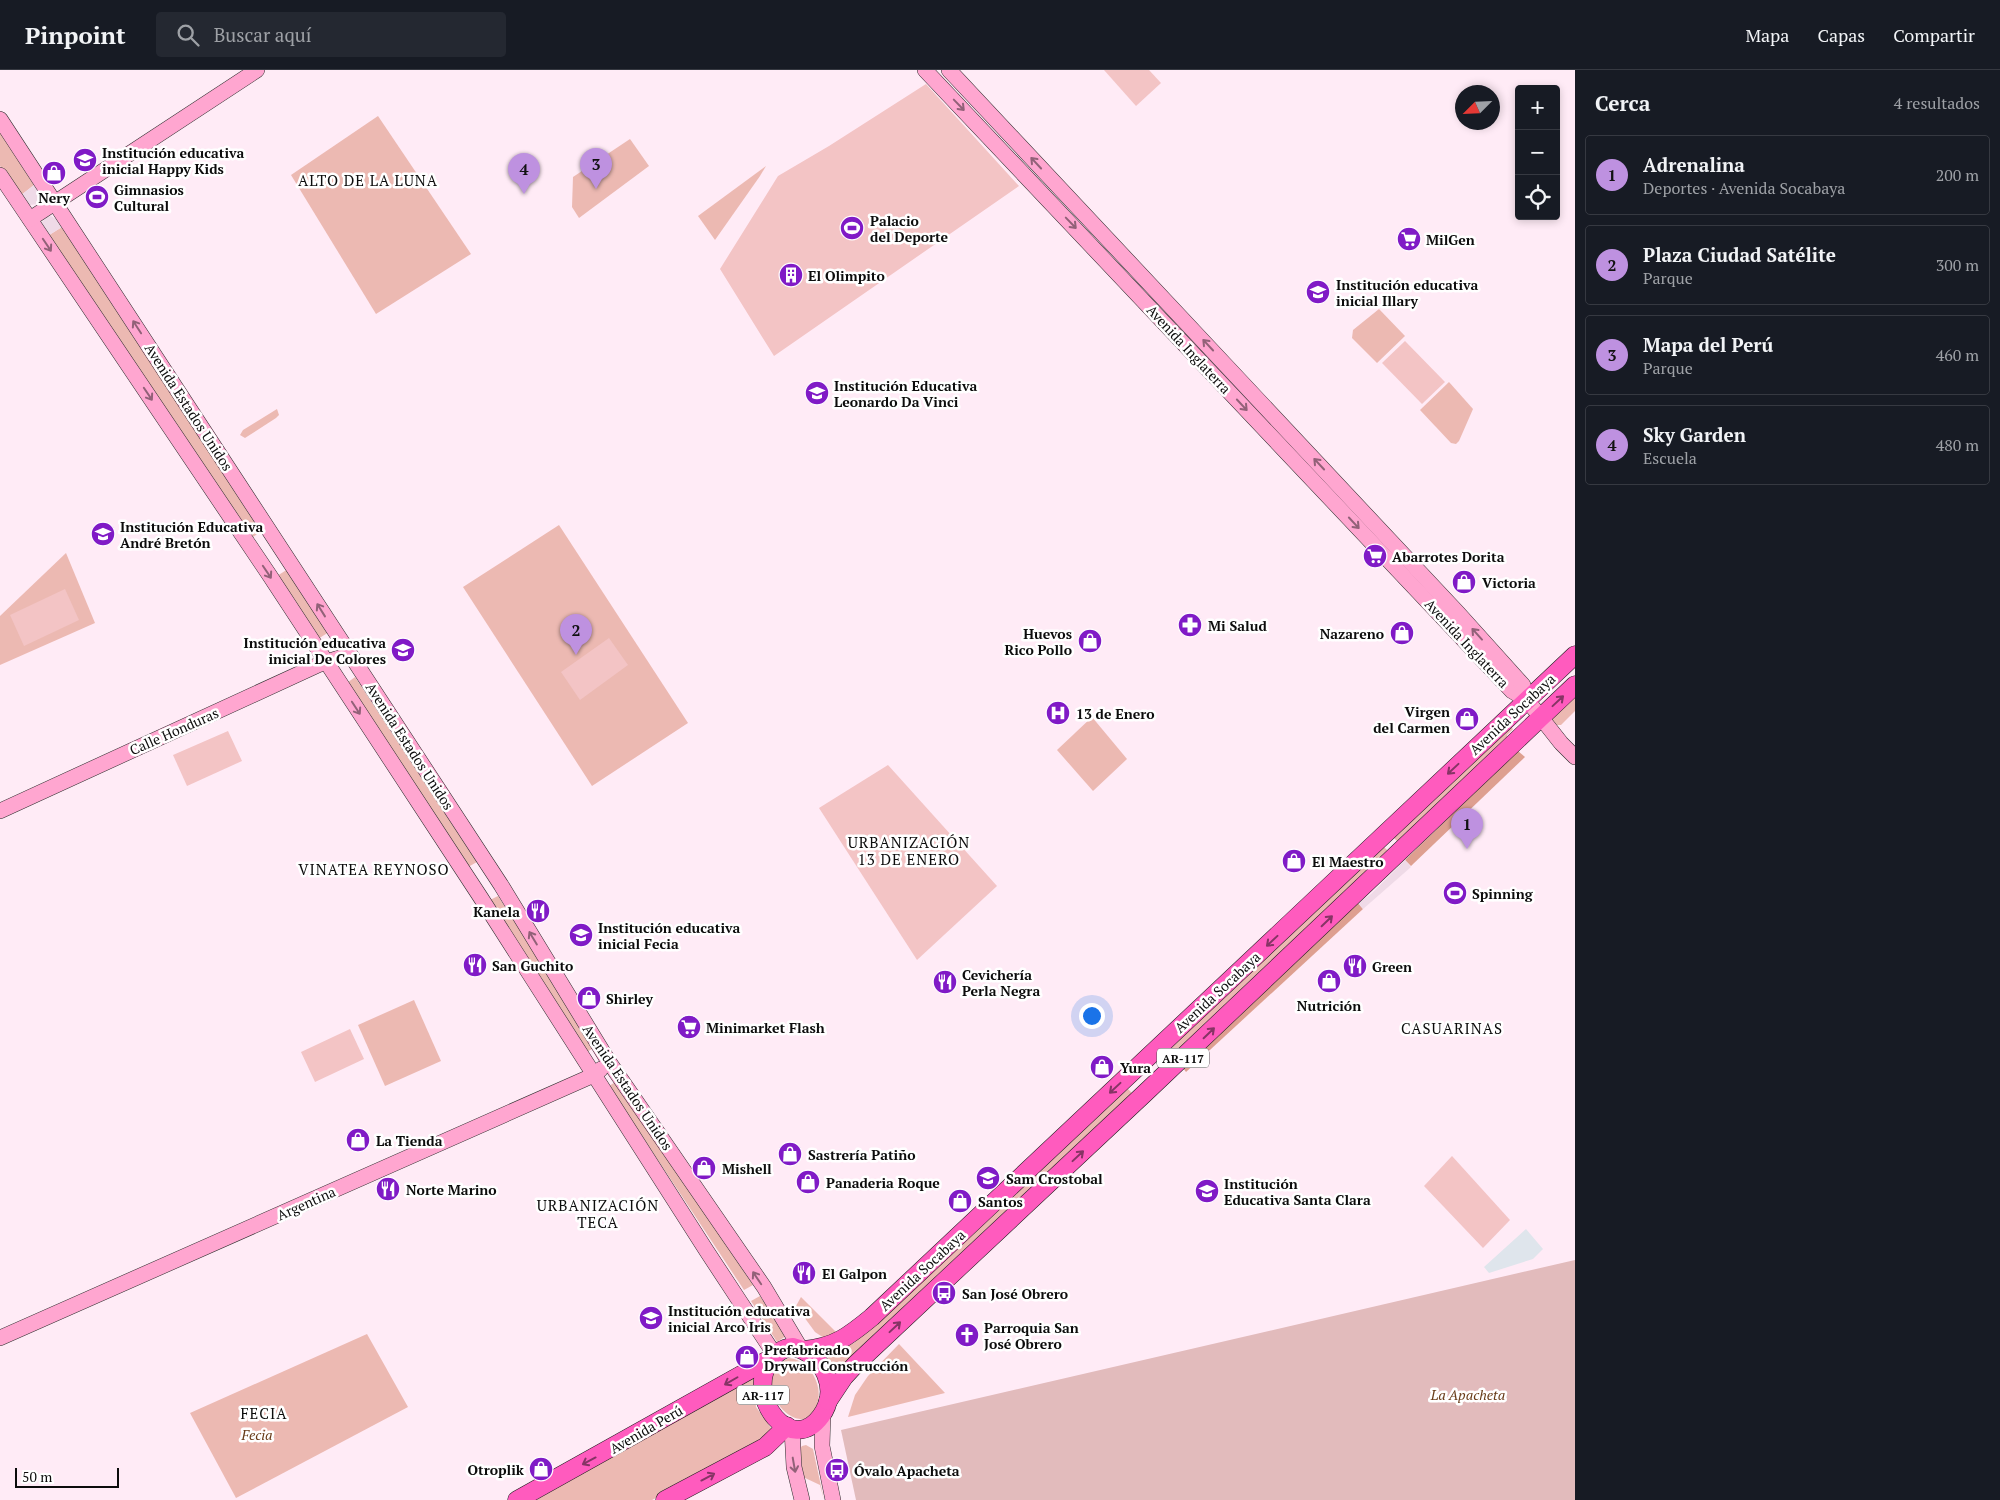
<!DOCTYPE html>
<html lang="es">
<head>
<meta charset="utf-8">
<style>
  body { margin:0; font-family:"PT Serif",serif; background:#242831; color:#f1f3f6 }
  .controls { position:absolute; right:15px; top:15px; display:grid; overflow:hidden; border-radius:5px; box-shadow:0 2px 8px #0003 }
  .controls button { width:45px; height:45px; display:grid; place-items:center; padding:0; border:0; border-bottom:1px solid #363941; background:#171b24; color:#f1f3f6; font:25px sans-serif }
  .compass { position:absolute; left:1455px; top:15px; width:45px; height:45px; border-radius:50%; background:#171b24; box-shadow:0 2px 8px #0003; rotate:246deg }
  .scale { position:absolute; left:15px; bottom:12px; width:104px; box-sizing:border-box; padding-left:5px; border:2px solid #0c0c0c; border-top:0; font-size:14px; line-height:18px; white-space:nowrap; color:#0c0c0c; -webkit-text-stroke:4px #fff; paint-order:stroke }
  .you { position:absolute; left:1091px; top:945px; width:18px; height:18px; margin:-12px; border:4px solid #fff; border-radius:50%; background:#1a73e8; box-shadow:0 0 0 8px #1a73e833 }
  .badge { display:grid; place-items:center; width:32px; height:32px; border-radius:50%; background:#be91e0; color:#111; font-size:16px; font-weight:700 }
  .pin { position:absolute; translate:-50% -41px; filter:drop-shadow(0 1px 2px #0008) }
  .pin::after { content:''; position:absolute; top:26px; width:18px; height:15px; background:inherit; clip-path:polygon(0 0,100% 0,50% 100%) }
  .list { margin:0; padding:0; list-style:none }
  h2 { display:flex; justify-content:space-between; align-items:center; height:65px; margin:0; padding:0 20px; font-size:21px }
  h2 small { font-size:16px; font-weight:400; color:#9ea1a6 }
  .list li { display:grid; grid-template-columns:32px 1fr auto; gap:15px; align-items:center; box-sizing:border-box; height:80px; margin:0 10px 10px; padding:0 10px; border:1px solid #363941; border-radius:5px }
  .list b { display:block; font-size:19px; white-space:nowrap }
  .list p { margin:0; font-size:16px; white-space:nowrap; color:#9ea1a6 }
  .list em { font-size:16px; font-style:normal; color:#9ea1a6 }
  .icon { flex:none; width:28px; height:28px; fill:none; stroke:currentColor; stroke-width:2; stroke-linecap:round; stroke-linejoin:round }
  .map { position:relative; flex:none; width:1575px; height:1430px; overflow:hidden }
  header { display:flex; align-items:center; gap:30px; box-sizing:border-box; height:70px; padding:0 25px; background:#171b24; border-bottom:1px solid #363941 }
  header strong { font-size:24px }
  nav { display:flex; gap:28px; margin-inline-start:auto; font-size:18px }
  .search { width:350px; height:45px; background:#242831; display:flex; align-items:center; gap:12px; box-sizing:border-box; padding:0 18px; border-radius:5px; color:#9ea1a6; font-size:19px }
  main { display:flex }
  aside { flex:1; background:#171b24 }
  .map>svg:first-child { display:block }
  .industrial { fill:#dfe5ec }
  .green { fill:#ecb9b2 }
  .forest { fill:#de9f90 }
  .cemetery { fill:#e2bbbc }
  .pitch { fill:#f3c4c5 }
  .plaza { fill:#efdae7 }
  .lines { fill:none; stroke-linecap:round; stroke-linejoin:round }
  .secondary-casing { stroke:#2e2e2e; stroke-width:16 }
  .primary-casing { stroke:#1d1d1d; stroke-width:19 }
  .secondary { stroke:#ffa6d0; stroke-width:15 }
  .primary { stroke:#ff5bbe; stroke-width:18 }
  .oneway { stroke:#926178 }
  .oneway2 { stroke:#863465 }
  .labels { text-anchor:middle; dominant-baseline:central; stroke-width:5; stroke-linejoin:round; paint-order:stroke }
  .shield { fill:#fff; stroke:#555; stroke-width:1 }
  .shield-label { font-size:12px; font-weight:bold; fill:#0c0c0c }
  .poi-label { font-size:14px; font-weight:bold; fill:#0c0c0c; stroke:#fff; text-anchor:start }
  .street-label { font-size:14px; fill:#0c0c0c; stroke:#fff }
  .park-label { font-size:14px; font-style:italic; fill:#683b18; stroke:#fff }
  .neighbourhood-label { font-size:15px; letter-spacing:1px; fill:#0c0c0c; stroke:#fff }
</style>
</head>
<body>
<header>
<strong>Pinpoint</strong>
<div class="search"><svg class="icon" aria-label="search" viewBox="0 0 24 24"><circle cx="10" cy="10" r="6"/><path d="M15 15l6 6"/></svg>Buscar aquí</div>
<nav><a>Mapa</a><a>Capas</a><a>Compartir</a></nav>
</header>
<main>
<div class="map">
<svg width="1575" height="1430" viewBox="0 0 1575 1430">
  <rect width="100%" height="100%" fill="#ffebf6"/>
  <path class="industrial" d="M1526,1159L1543,1179L1533,1189L1489,1203L1484,1197Z"/>
  <g class="green">
    <path d="M378,46L471,184L376,244L291,105Z"/>
    <path d="M0,62L34,115L20,126L0,96Z"/>
    <path d="M630,69L649,96L579,148L572,137L573,107Z"/>
    <path d="M766,96L760,106L715,170L698,146Z"/>
    <path d="M62,157L262,461L253,467L46,167Z"/>
    <path d="M1379,239L1405,266L1377,293L1352,268L1353,260Z"/>
    <path d="M1449,312L1473,339L1459,371L1456,374L1451,373L1420,340Z"/>
    <path d="M277,339L279,345L276,348L245,368L240,365L243,360Z"/>
    <path d="M559,455L688,653L592,716L463,517Z"/>
    <path d="M66,483L95,553L0,595V546Z"/>
    <path d="M288,499L329,562L318,569L277,506Z"/>
    <path d="M355,607L477,792L468,797L347,613Z"/>
    <path d="M1575,625V641L1561,655H1557L1553,651V645Z"/>
    <path d="M1092,647L1127,689L1093,721L1057,680Z"/>
    <path d="M1509,655L1513,659L1507,665V671L1400,774L1393,767Z"/>
    <path d="M1383,776L1390,783L1174,986L1168,979Z"/>
    <path d="M498,826L595,977L587,982L490,830Z"/>
    <path d="M414,930L441,991L385,1016L358,955Z"/>
    <path d="M617,1011L753,1215L744,1220L609,1016Z"/>
    <path d="M1127,1018L1132,1023L863,1275L840,1301L836,1302L831,1297L826,1285L830,1282L854,1273Z"/>
    <path d="M760,1226L786,1266L777,1272L751,1231Z"/>
    <path d="M801,1227L838,1264L824,1268L815,1262L796,1236Z"/>
    <path d="M367,1264L408,1337L236,1428L190,1343Z"/>
    <path d="M899,1274L945,1323L848,1347L855,1325L868,1306Z"/>
    <path d="M789,1288C808,1290 822,1312 818,1331C806,1383 739,1309 789,1288Z"/>
    <path d="M754,1304L756,1337L776,1365L652,1430H536Z"/>
    <path d="M806,1375L813,1379L824,1430L820,1415L803,1407L797,1382L802,1376Z"/>
  </g>
  <g class="forest">
    <path d="M1518,681L1525,687L1411,796L1405,790Z"/>
    <path d="M1358,833L1363,839L1186,1002L1183,998Z"/>
  </g>
  <path class="cemetery" d="M1575,1190V1430H856L841,1360Z"/>
  <g class="pitch">
    <path d="M1104,0H1149L1161,13L1136,36Z"/>
    <path d="M926,14L1019,116L774,286L720,199L778,106L829,76Z"/>
    <path d="M1405,271L1445,312L1422,334L1382,293Z"/>
    <path d="M65,519L79,550L24,576L10,545Z"/>
    <path d="M609,568L628,595L580,630L561,602Z"/>
    <path d="M228,661L242,691L187,716L173,685Z"/>
    <path d="M888,695L997,816L917,890L819,738Z"/>
    <path d="M350,959L364,989L315,1012L301,982Z"/>
    <path d="M1452,1086L1510,1150L1483,1178L1424,1116Z"/>
  </g>
  <g class="plaza">
    <path d="M34,115L41,127L38,134L30,135L25,133L20,126Z"/>
    <path d="M51,146L56,149L62,157L46,167L40,154L47,147Z"/>
    <path d="M1405,790L1411,797L1363,839L1358,833L1371,824Z"/>
  </g>
  <g class="lines">
    <g class="secondary-casing">
      <g id="secondary">
        <path d="M925,0L1512,621L1527,630"/>
        <path d="M949,0L1458,543L1523,615L1527,630L1561,673L1575,687"/>
        <path d="M0,49L501,815L609,992L764,1217L801,1279"/>
        <path d="M0,105L270,506L481,828L706,1180L775,1285"/>
        <path d="M30,149L257,0"/>
        <path d="M0,741L318,595L350,584"/>
        <path d="M0,1268L594,1005L601,999"/>
        <path d="M823,1343L822,1376L833,1430"/>
        <path d="M792,1359L794,1397L802,1430"/>
      </g>
    </g>
    <g class="primary-casing">
      <g id="primary">
        <path d="M793,1277C824,1284 840,1320 821,1346C791,1387 746,1327 769,1293C776,1283 782,1278 793,1277Z"/>
        <path d="M804,1280C835,1277 849,1266 872,1247L1575,585"/>
        <path d="M828,1331L844,1307L856,1294L1144,1024L1575,615"/>
        <path d="M517,1430L773,1287"/>
        <path d="M665,1430L765,1377L787,1356"/>
      </g>
    </g>
    <use href="#secondary" class="secondary"/>
    <use href="#primary" class="primary"/>
  </g>
  <defs><path id="oneway-shaft" d="M-6 0H5M1.5-3L5.5 0L1.5 3" fill="none" stroke-width="1.6" stroke-linecap="round" stroke-linejoin="round" transform="scale(1.25)"/></defs>
  <g class="oneway">
    <use href="#oneway-shaft" transform="translate(959 35) rotate(46)"/>
    <use href="#oneway-shaft" transform="translate(1036 93) rotate(-133)"/>
    <use href="#oneway-shaft" transform="translate(1071 153) rotate(46)"/>
    <use href="#oneway-shaft" transform="translate(47 175) rotate(56)"/>
    <use href="#oneway-shaft" transform="translate(137 257) rotate(-123)"/>
    <use href="#oneway-shaft" transform="translate(1208 275) rotate(-133)"/>
    <use href="#oneway-shaft" transform="translate(148 324) rotate(56)"/>
    <use href="#oneway-shaft" transform="translate(1242 335) rotate(47)"/>
    <use href="#oneway-shaft" transform="translate(1319 394) rotate(-133)"/>
    <use href="#oneway-shaft" transform="translate(1354 453) rotate(47)"/>
    <use href="#oneway-shaft" transform="translate(267 502) rotate(56)"/>
    <use href="#oneway-shaft" transform="translate(321 540) rotate(-122)"/>
    <use href="#oneway-shaft" transform="translate(1477 564) rotate(-132)"/>
    <use href="#oneway-shaft" transform="translate(356 638) rotate(57)"/>
    <use href="#oneway-shaft" transform="translate(533 868) rotate(-121)"/>
    <use href="#oneway-shaft" transform="translate(757 1208) rotate(-124)"/>
    <use href="#oneway-shaft" transform="translate(794 1395) rotate(80)"/>
  </g>
  <g class="oneway2">
    <use href="#oneway-shaft" transform="translate(1558 631) rotate(-43)"/>
    <use href="#oneway-shaft" transform="translate(1453 699) rotate(137)"/>
    <use href="#oneway-shaft" transform="translate(1327 851) rotate(-44)"/>
    <use href="#oneway-shaft" transform="translate(1272 871) rotate(137)"/>
    <use href="#oneway-shaft" transform="translate(1209 963) rotate(-44)"/>
    <use href="#oneway-shaft" transform="translate(1115 1018) rotate(137)"/>
    <use href="#oneway-shaft" transform="translate(1078 1086) rotate(-43)"/>
    <use href="#oneway-shaft" transform="translate(895 1257) rotate(-43)"/>
    <use href="#oneway-shaft" transform="translate(731 1311) rotate(150)"/>
    <use href="#oneway-shaft" transform="translate(589 1391) rotate(152)"/>
    <use href="#oneway-shaft" transform="translate(708 1407) rotate(-28)"/>
  </g>
  <defs>
    <g id="school-disc" transform="scale(1.25)"><circle r="9.5" fill="#801ac6" stroke="#fff"/><path d="M0-5L7-2L0 1L-7-2ZM-4 1L0 2.5L4 1V4Q0 6-4 4Z" fill="#fff"/></g>
    <g id="shop-disc" transform="scale(1.25)"><circle r="9.5" fill="#801ac6" stroke="#fff"/><path d="M-5-2.5h2.3a2.7 3.5 0 0 1 5.4 0H5L5.5 6h-11ZM-1.5-2.5h3a1.5 2.3 0 0 0-3 0Z" fill="#fff"/></g>
    <g id="stadium-disc" transform="scale(1.25)"><circle r="9.5" fill="#801ac6" stroke="#fff"/><path d="M0-5a6.5 5 0 1 0 0 10a6.5 5 0 1 0 0-10ZM-3.5-1.8h7v3.6h-7Z" fill="#fff"/></g>
    <g id="supermarket-disc" transform="scale(1.25)"><circle r="9.5" fill="#801ac6" stroke="#fff"/><path d="M-6-5.5h2.5l.6 2H6L4.5 2H-2.5L-4.4-4H-6ZM-1.5 3.2a1.3 1.3 0 1 0 .1 0ZM3 3.2a1.3 1.3 0 1 0 .1 0Z" fill="#fff"/></g>
    <g id="building-disc" transform="scale(1.25)"><circle r="9.5" fill="#801ac6" stroke="#fff"/><path d="M-4-6H4V6H1V3H-1V6H-4ZM-2.5-4.3h1.7v1.8h-1.7ZM.8-4.3h1.7v1.8H.8ZM-2.5-1h1.7V.8h-1.7ZM.8-1h1.7V.8H.8Z" fill="#fff"/></g>
    <g id="pharmacy-disc" transform="scale(1.25)"><circle r="9.5" fill="#801ac6" stroke="#fff"/><path d="M-2-6h4v4h4v4h-4v4h-4v-4h-4v-4h4Z" fill="#fff"/></g>
    <g id="hospital-disc" transform="scale(1.25)"><circle r="9.5" fill="#801ac6" stroke="#fff"/><path d="M-5-5h3v3.5h4V-5h3V5h-3V1.5h-4V5h-3Z" fill="#fff"/></g>
    <g id="restaurant-disc" transform="scale(1.25)"><circle r="9.5" fill="#801ac6" stroke="#fff"/><path d="M-5-6h1v4h1v-4h1v4h1v-4h1v5L-1.5 .5V6h-2V.5L-5-1ZM5-6V6H3V1.5H1.5Q1.5-4 5-6Z" fill="#fff"/></g>
    <g id="bus-disc" transform="scale(1.25)"><circle r="9.5" fill="#801ac6" stroke="#fff"/><path d="M-5-6H5V4H4V6H2V4H-2V6H-4V4H-5ZM-3.5-4V0h7V-4ZM-3.5 1.2v1.5H-2V1.2ZM2 1.2v1.5H3.5V1.2Z" fill="#fff"/></g>
    <g id="church-disc" transform="scale(1.25)"><circle r="9.5" fill="#801ac6" stroke="#fff"/><path d="M-1.2-6h2.4v3.5h3.3v2.4h-3.3V6h-2.4V-.1h-3.3v-2.4h3.3Z" fill="#fff"/></g>
  </defs>
  <g fill-rule="evenodd">
    <use href="#school-disc" x="85" y="90"/>
    <use href="#shop-disc" x="54" y="103"/>
    <use href="#stadium-disc" x="97" y="127"/>
    <use href="#stadium-disc" x="852" y="158"/>
    <use href="#supermarket-disc" x="1409" y="169"/>
    <use href="#building-disc" x="791" y="205"/>
    <use href="#school-disc" x="1318" y="222"/>
    <use href="#school-disc" x="817" y="323"/>
    <use href="#school-disc" x="103" y="464"/>
    <use href="#supermarket-disc" x="1375" y="486"/>
    <use href="#shop-disc" x="1464" y="512"/>
    <use href="#pharmacy-disc" x="1190" y="555"/>
    <use href="#shop-disc" x="1402" y="563"/>
    <use href="#shop-disc" x="1090" y="571"/>
    <use href="#school-disc" x="403" y="580"/>
    <use href="#hospital-disc" x="1058" y="643"/>
    <use href="#shop-disc" x="1467" y="649"/>
    <use href="#shop-disc" x="1294" y="791"/>
    <use href="#stadium-disc" x="1455" y="823"/>
    <use href="#restaurant-disc" x="538" y="841"/>
    <use href="#school-disc" x="581" y="865"/>
    <use href="#restaurant-disc" x="475" y="895"/>
    <use href="#restaurant-disc" x="1355" y="896"/>
    <use href="#shop-disc" x="1329" y="911"/>
    <use href="#restaurant-disc" x="945" y="912"/>
    <use href="#shop-disc" x="589" y="928"/>
    <use href="#supermarket-disc" x="689" y="957"/>
    <use href="#shop-disc" x="1102" y="997"/>
    <use href="#shop-disc" x="358" y="1070"/>
    <use href="#shop-disc" x="790" y="1084"/>
    <use href="#shop-disc" x="704" y="1098"/>
    <use href="#school-disc" x="988" y="1108"/>
    <use href="#shop-disc" x="808" y="1112"/>
    <use href="#restaurant-disc" x="388" y="1119"/>
    <use href="#school-disc" x="1207" y="1121"/>
    <use href="#shop-disc" x="960" y="1131"/>
    <use href="#restaurant-disc" x="804" y="1203"/>
    <use href="#bus-disc" x="944" y="1223"/>
    <use href="#school-disc" x="651" y="1248"/>
    <use href="#church-disc" x="967" y="1265"/>
    <use href="#shop-disc" x="747" y="1287"/>
    <use href="#shop-disc" x="541" y="1399"/>
    <use href="#bus-disc" x="837" y="1400"/>
  </g>
  <g class="labels">
    <g class="shield">
      <rect x="1157" y="978.5" width="52" height="19" rx="4"/>
      <rect x="737" y="1315.5" width="52" height="19" rx="4"/>
    </g>
    <g class="shield-label">
      <text x="1183" y="988">AR-117</text>
      <text x="763" y="1325">AR-117</text>
    </g>
    <g class="poi-label">
      <text x="102" y="82">Institución educativa<tspan x="102" dy="16">inicial Happy Kids</tspan></text>
      <text x="114" y="119">Gimnasios<tspan x="114" dy="16">Cultural</tspan></text>
      <text x="54" y="127" text-anchor="middle">Nery</text>
      <text x="870" y="150">Palacio<tspan x="870" dy="16">del Deporte</tspan></text>
      <text x="1426" y="169">MilGen</text>
      <text x="808" y="205">El Olimpito</text>
      <text x="1336" y="214">Institución educativa<tspan x="1336" dy="16">inicial Illary</tspan></text>
      <text x="834" y="315">Institución Educativa<tspan x="834" dy="16">Leonardo Da Vinci</tspan></text>
      <text x="120" y="456">Institución Educativa<tspan x="120" dy="16">André Bretón</tspan></text>
      <text x="1392" y="486">Abarrotes Dorita</text>
      <text x="1482" y="512">Victoria</text>
      <text x="1208" y="555">Mi Salud</text>
      <text x="1072" y="563" text-anchor="end">Huevos<tspan x="1072" dy="16">Rico Pollo</tspan></text>
      <text x="1384" y="563" text-anchor="end">Nazareno</text>
      <text x="386" y="572" text-anchor="end">Institución educativa<tspan x="386" dy="16">inicial De Colores</tspan></text>
      <text x="1450" y="641" text-anchor="end">Virgen<tspan x="1450" dy="16">del Carmen</tspan></text>
      <text x="1076" y="643">13 de Enero</text>
      <text x="1312" y="791">El Maestro</text>
      <text x="1472" y="823">Spinning</text>
      <text x="520" y="841" text-anchor="end">Kanela</text>
      <text x="598" y="857">Institución educativa<tspan x="598" dy="16">inicial Fecia</tspan></text>
      <text x="492" y="895">San Guchito</text>
      <text x="1372" y="896">Green</text>
      <text x="962" y="904">Cevichería<tspan x="962" dy="16">Perla Negra</tspan></text>
      <text x="606" y="928">Shirley</text>
      <text x="1329" y="935" text-anchor="middle">Nutrición</text>
      <text x="706" y="957">Minimarket Flash</text>
      <text x="1120" y="997">Yura</text>
      <text x="376" y="1070">La Tienda</text>
      <text x="808" y="1084">Sastrería Patiño</text>
      <text x="722" y="1098">Mishell</text>
      <text x="1006" y="1108">Sam Crostobal</text>
      <text x="826" y="1112">Panaderia Roque</text>
      <text x="1224" y="1113">Institución<tspan x="1224" dy="16">Educativa Santa Clara</tspan></text>
      <text x="406" y="1119">Norte Marino</text>
      <text x="978" y="1131">Santos</text>
      <text x="822" y="1203">El Galpon</text>
      <text x="962" y="1223">San José Obrero</text>
      <text x="668" y="1240">Institución educativa<tspan x="668" dy="16">inicial Arco Iris</tspan></text>
      <text x="984" y="1257">Parroquia San<tspan x="984" dy="16">José Obrero</tspan></text>
      <text x="764" y="1279">Prefabricado<tspan x="764" dy="16">Drywall Construcción</tspan></text>
      <text x="524" y="1399" text-anchor="end">Otroplik</text>
      <text x="854" y="1400">Óvalo Apacheta</text>
    </g>
    <g class="street-label">
      <text transform="translate(1189 279) rotate(47)">Avenida Inglaterra</text>
      <text transform="translate(189 337) rotate(57)">Avenida Estados Unidos</text>
      <text transform="translate(1467 573) rotate(47)">Avenida Inglaterra</text>
      <text transform="translate(1512 644) rotate(-43)">Avenida Socabaya</text>
      <text transform="translate(174 661) rotate(-24)">Calle Honduras</text>
      <text transform="translate(410 676) rotate(57)">Avenida Estados Unidos</text>
      <text transform="translate(1217 922) rotate(-43)">Avenida Socabaya</text>
      <text transform="translate(628 1017) rotate(56)">Avenida Estados Unidos</text>
      <text transform="translate(306 1133) rotate(-24)">Argentina</text>
      <text transform="translate(922 1200) rotate(-43)">Avenida Socabaya</text>
      <text transform="translate(646 1359) rotate(-30)">Avenida Perú</text>
    </g>
    <g class="park-label">
      <text x="1468" y="1324">La Apacheta</text>
      <text x="257" y="1364">Fecia</text>
    </g>
    <g class="neighbourhood-label">
      <text x="368" y="110">ALTO DE LA LUNA</text>
      <text x="909" y="772">URBANIZACIÓN<tspan x="909" dy="17">13 DE ENERO</tspan></text>
      <text x="374" y="799">VINATEA REYNOSO</text>
      <text x="1452" y="958">CASUARINAS</text>
      <text x="598" y="1135">URBANIZACIÓN<tspan x="598" dy="17">TECA</tspan></text>
      <text x="264" y="1343">FECIA</text>
    </g>
  </g>
</svg>
<div class="controls">
<button>+</button>
<button>−</button>
<button><svg class="icon" aria-label="locate" viewBox="0 0 24 24"><circle cx="12" cy="12" r="6"/><path d="M12 2v4M12 18v4M2 12h4M18 12h4"/></svg></button>
</div>
<svg class="compass" viewBox="-18 -18 36 36"><path d="M0-13l5 13h-10z" fill="#e53935"/><path d="M0 13l5-13h-10z" fill="#9ea1a6"/></svg>
<div class="scale">50 m</div>
<div class="you"></div>
<div class="pin badge" style="left:1467px;top:779px">1</div>
<div class="pin badge" style="left:576px;top:585px">2</div>
<div class="pin badge" style="left:596px;top:119px">3</div>
<div class="pin badge" style="left:524px;top:124px">4</div>
</div>
<aside>
<h2>Cerca<small>4 resultados</small></h2>
<ul class="list">
<li><span class="badge">1</span><div><b>Adrenalina</b><p>Deportes · Avenida Socabaya</p></div><em>200 m</em></li>
<li><span class="badge">2</span><div><b>Plaza Ciudad Satélite</b><p>Parque</p></div><em>300 m</em></li>
<li><span class="badge">3</span><div><b>Mapa del Perú</b><p>Parque</p></div><em>460 m</em></li>
<li><span class="badge">4</span><div><b>Sky Garden</b><p>Escuela</p></div><em>480 m</em></li>
</ul>
</aside>
</main>
</body>
</html>
